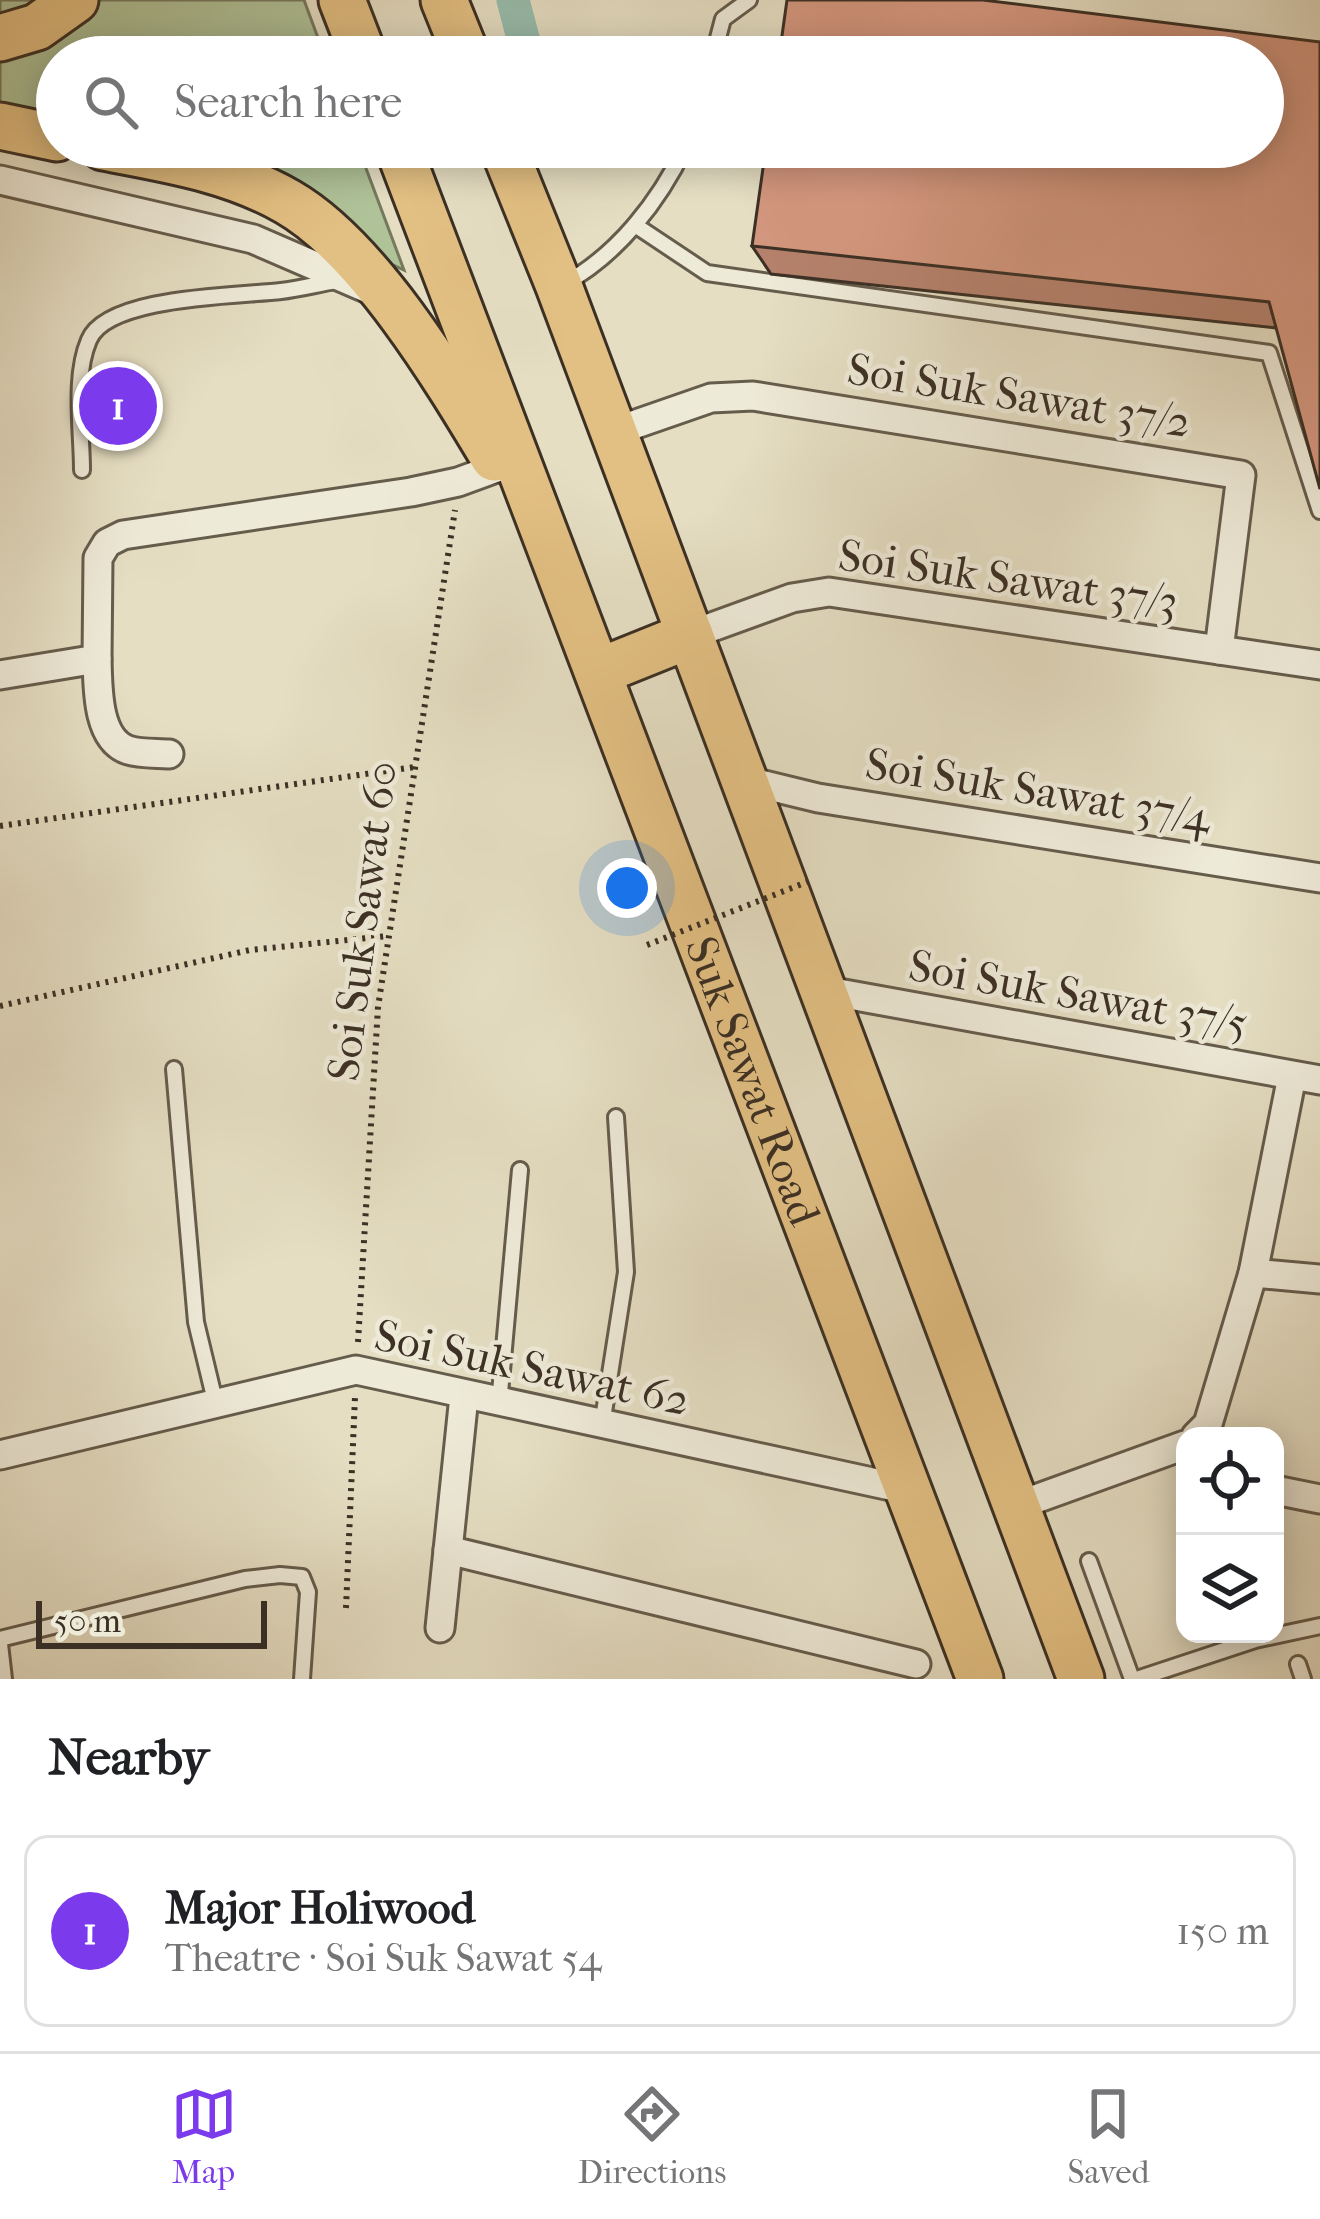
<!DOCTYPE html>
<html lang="en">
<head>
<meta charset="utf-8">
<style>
  body { margin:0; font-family:"IM FELL French Canon",serif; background:#f6f6f6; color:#202124 }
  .controls { position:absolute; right:36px; bottom:36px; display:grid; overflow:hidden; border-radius:24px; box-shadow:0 6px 30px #0003 }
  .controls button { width:108px; height:108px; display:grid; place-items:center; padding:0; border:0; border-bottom:3px solid #e0e0e0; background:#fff; color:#202124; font:60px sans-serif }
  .scale { position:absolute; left:36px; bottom:30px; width:231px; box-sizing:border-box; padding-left:12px; border:6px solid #3c3025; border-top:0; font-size:33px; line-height:42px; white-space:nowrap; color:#3c3025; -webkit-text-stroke:9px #eeead8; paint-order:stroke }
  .you { position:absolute; left:627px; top:888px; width:42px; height:42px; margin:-30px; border:9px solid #fff; border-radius:50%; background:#1a73e8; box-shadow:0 0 0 18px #1a73e833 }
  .badge { display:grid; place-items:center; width:78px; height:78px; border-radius:50%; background:#7c3aed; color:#fff; font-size:39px; font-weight:700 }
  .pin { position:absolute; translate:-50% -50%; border:6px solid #fff; box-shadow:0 3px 12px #0006 }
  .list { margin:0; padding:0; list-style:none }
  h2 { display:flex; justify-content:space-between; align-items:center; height:156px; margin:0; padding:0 48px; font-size:51px }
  h2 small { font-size:39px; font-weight:400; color:#757577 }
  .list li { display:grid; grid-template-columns:78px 1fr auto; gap:36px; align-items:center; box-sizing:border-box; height:192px; margin:0 24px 24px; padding:0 24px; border:3px solid #e0e0e0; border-radius:24px }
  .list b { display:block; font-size:45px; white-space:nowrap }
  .list p { margin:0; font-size:39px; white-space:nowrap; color:#757577 }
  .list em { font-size:39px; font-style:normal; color:#757577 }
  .icon { flex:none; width:66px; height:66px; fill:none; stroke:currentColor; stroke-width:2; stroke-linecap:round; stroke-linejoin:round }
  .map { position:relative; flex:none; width:1320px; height:1679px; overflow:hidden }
  .search { position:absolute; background:#fff; box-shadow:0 6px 30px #0003; left:36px; right:36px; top:36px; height:132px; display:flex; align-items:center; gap:30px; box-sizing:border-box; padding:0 42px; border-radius:66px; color:#757577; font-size:45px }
  .sheet { height:372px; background:#fff }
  nav { display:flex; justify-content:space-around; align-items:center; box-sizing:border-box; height:168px; border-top:3px solid #e0e0e0; background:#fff; font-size:33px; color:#757577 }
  nav a { display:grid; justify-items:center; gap:6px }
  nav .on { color:#7c3aed }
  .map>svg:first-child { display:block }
  .green { fill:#afc298; stroke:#76795e; stroke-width:3 }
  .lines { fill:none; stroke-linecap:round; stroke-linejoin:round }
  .canal { stroke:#97bdad; stroke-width:33 }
  .service-casing { stroke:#665c4c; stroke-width:20 }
  .minor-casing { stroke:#665c4c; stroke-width:33 }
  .primary-casing { stroke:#3c3025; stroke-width:51 }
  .path { stroke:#3c3025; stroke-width:6; stroke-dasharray:3 6; stroke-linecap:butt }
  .service { stroke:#eeead8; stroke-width:14 }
  .minor { stroke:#eeead8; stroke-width:27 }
  .primary { stroke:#e2bf82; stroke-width:45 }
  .path-bridge { stroke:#3c3025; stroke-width:6; stroke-dasharray:3 6; stroke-linecap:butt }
  .wall { fill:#b5816c; stroke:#3c3025; stroke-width:3 }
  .building { fill:#d3967e; stroke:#3c3025; stroke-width:3 }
  .labels { text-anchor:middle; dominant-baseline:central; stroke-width:9; stroke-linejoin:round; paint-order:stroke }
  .street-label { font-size:45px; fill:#3c3025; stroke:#eeead8 }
</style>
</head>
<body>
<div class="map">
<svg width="1320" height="1679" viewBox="0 0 1320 1679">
  <rect width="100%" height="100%" fill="#e5dec3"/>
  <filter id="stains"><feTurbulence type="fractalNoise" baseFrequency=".00167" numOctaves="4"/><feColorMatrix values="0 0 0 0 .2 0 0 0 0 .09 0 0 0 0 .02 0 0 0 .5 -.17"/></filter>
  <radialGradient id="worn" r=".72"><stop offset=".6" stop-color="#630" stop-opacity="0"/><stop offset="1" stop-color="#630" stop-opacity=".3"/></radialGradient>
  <g class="green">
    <path d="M0,0H304L325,57H57V138L0,126Z"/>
    <path d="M96,147H358L404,270L177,165Z"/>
  </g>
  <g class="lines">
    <path class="canal" d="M513,0L528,57"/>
    <g class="service-casing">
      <g id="service">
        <path d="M713,57L723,19L749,0"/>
        <path d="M635,225L707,273L1269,353L1320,511"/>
        <path d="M564,284C617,255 659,202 685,147"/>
        <path d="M82,470C82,430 73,377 89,340C107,296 238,296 281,291C299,289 318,284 336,281"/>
        <path d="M174,1069L196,1322L216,1405"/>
        <path d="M499,1404L520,1170"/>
        <path d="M602,1425L626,1272L616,1117"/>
        <path d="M1089,1561L1132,1679"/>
        <path d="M0,1639L245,1579L280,1575L302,1577L308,1592L302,1679"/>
        <path d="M0,1644L4,1679"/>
        <path d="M1298,1664L1303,1679"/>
        <path d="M1137,1679L1255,1640L1320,1626"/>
      </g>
    </g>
    <g class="minor-casing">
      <g id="minor">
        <path d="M0,180L253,239L371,290"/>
        <path d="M613,432L711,398L753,396L1241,475L1219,650"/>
        <path d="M690,635L792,598L829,592L1320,665"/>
        <path d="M97,659C98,685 96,739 128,750C140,754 156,753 169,754"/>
        <path d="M0,675L97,659L98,558L107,543L123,535L411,492L458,482L499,467"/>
        <path d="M744,780L818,798L1320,878"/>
        <path d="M822,990L1320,1080"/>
        <path d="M1253,1273L1320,1279"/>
        <path d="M1196,1436L1208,1424L1253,1273L1292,1076"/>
        <path d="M0,1455L356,1370L909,1490"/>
        <path d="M1275,1490L1320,1499"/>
        <path d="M1016,1506L1185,1445"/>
        <path d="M448,1550L916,1664"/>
        <path d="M440,1628L464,1396"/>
      </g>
    </g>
    <g class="primary-casing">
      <g id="primary">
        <path d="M342,0L364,57"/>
        <path d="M444,0L467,57"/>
        <path d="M0,38L37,27L75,0"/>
        <path d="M0,126L57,138"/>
        <path d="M103,147C166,159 231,169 288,202C369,249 446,378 494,458"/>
        <path id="s1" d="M398,147L980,1679"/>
        <path d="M503,147L559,286L1081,1679"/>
        <path d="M598,672L690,635"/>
      </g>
    </g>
    <g class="path">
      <path d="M0,826L415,767"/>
      <path d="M0,1006L250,950L387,936"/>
      <path d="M358,1342L378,1007L455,510"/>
      <path d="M346,1608L355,1397"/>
    </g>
    <use href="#service" class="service"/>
    <use href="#minor" class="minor"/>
    <use href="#primary" class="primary"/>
    <path class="path-bridge" d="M647,945L812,880"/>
  </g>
  <path class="wall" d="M1320,42L1276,328L771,274L752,246Z"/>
  <path class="building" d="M787,0H983L1320,42V489L1269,302L752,246L766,147H1263V57H779Z"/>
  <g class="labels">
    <g class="street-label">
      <text transform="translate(1019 396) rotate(9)">Soi Suk Sawat 37/2</text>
      <text transform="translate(1008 579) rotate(8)">Soi Suk Sawat 37/3</text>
      <text transform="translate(1038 791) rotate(9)">Soi Suk Sawat 37/4</text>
      <text transform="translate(363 921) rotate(-83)">Soi Suk Sawat 60</text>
      <text transform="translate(1078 995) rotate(10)">Soi Suk Sawat 37/5</text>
      <text stroke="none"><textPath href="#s1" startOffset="999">Suk Sawat Road</textPath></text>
      <text transform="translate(532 1368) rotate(12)">Soi Suk Sawat 62</text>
    </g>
  </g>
  <rect width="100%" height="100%" filter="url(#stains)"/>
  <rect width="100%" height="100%" fill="url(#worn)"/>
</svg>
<div class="controls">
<button><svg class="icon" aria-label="locate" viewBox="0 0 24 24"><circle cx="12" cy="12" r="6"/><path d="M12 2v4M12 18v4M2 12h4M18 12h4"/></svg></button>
<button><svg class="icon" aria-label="layers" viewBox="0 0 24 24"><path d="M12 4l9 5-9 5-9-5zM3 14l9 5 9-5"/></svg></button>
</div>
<div class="scale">50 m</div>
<div class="you"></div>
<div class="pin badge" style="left:118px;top:406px">1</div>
<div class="search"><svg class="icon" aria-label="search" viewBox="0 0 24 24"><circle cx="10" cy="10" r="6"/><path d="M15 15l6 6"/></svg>Search here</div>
</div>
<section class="sheet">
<h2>Nearby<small></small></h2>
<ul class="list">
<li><span class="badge">1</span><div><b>Major Holiwood</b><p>Theatre · Soi Suk Sawat 54</p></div><em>150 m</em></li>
</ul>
</section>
<nav>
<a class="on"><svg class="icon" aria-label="map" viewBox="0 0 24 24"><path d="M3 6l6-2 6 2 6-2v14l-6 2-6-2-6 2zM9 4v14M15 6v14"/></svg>Map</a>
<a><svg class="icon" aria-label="directions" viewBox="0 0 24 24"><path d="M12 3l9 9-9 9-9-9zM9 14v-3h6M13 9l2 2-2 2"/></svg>Directions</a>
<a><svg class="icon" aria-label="saved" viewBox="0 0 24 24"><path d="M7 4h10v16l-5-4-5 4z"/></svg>Saved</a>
</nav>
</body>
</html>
